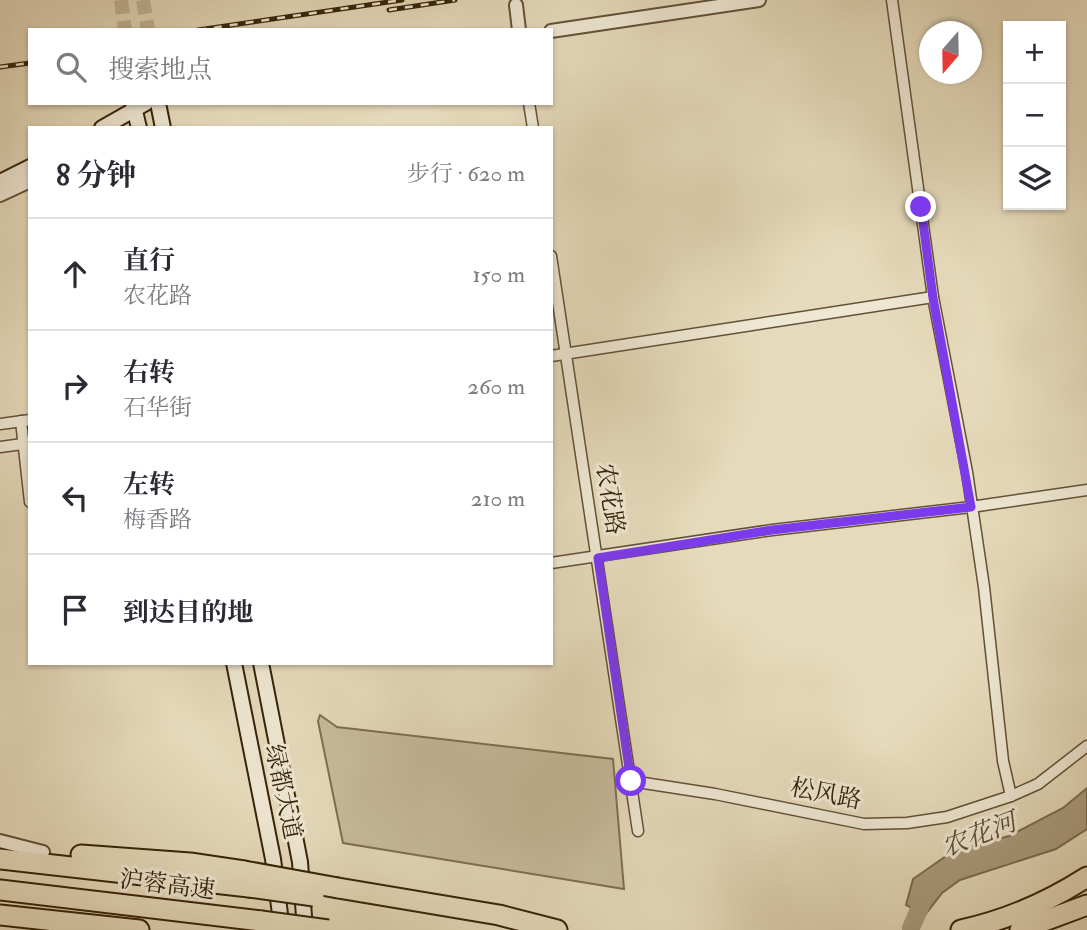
<!DOCTYPE html>
<html lang="zh">
<head>
<meta charset="utf-8">
<style>
  body { margin:0; font-family:"IM FELL Double Pica","Noto Serif SC",serif; background:#f2f2f3; color:#2b2b33 }
  .controls { position:absolute; right:21px; top:21px; display:grid; overflow:hidden; border-radius:0px; box-shadow:0 2px 5px #0004 }
  .controls button { width:63px; height:63px; display:grid; place-items:center; padding:0; border:0; border-bottom:2px solid #e1e1e2; background:#fff; color:#2b2b33; font:35px sans-serif }
  .compass { position:absolute; left:919px; top:21px; width:63px; height:63px; border-radius:50%; background:#fff; box-shadow:0 2px 5px #0004; rotate:200deg }
  .stop { position:absolute; width:21px; height:21px; margin:-16px; border:5px solid #7c3aed; border-radius:50%; background:#fff }
  .stop.end { background:#7c3aed; border-color:#fff; box-shadow:0 2px 7px #0008 }
  .list { margin:0; padding:0; list-style:none }
  h2 { display:flex; justify-content:space-between; align-items:center; height:91px; margin:0; padding:0 28px; font-size:30px }
  h2 small { font-size:23px; font-weight:400; color:#7c7c81 }
  .list li { display:grid; grid-template-columns:46px 1fr auto; gap:21px; align-items:center; box-sizing:border-box; height:112px; padding:0 28px; border-top:2px solid #e1e1e2 }
  .list b { display:block; font-size:26px; white-space:nowrap }
  .list p { margin:0; font-size:23px; white-space:nowrap; color:#7c7c81 }
  .list em { font-size:23px; font-style:normal; color:#7c7c81 }
  .icon { flex:none; width:38px; height:38px; fill:none; stroke:currentColor; stroke-width:2; stroke-linecap:round; stroke-linejoin:round }
  .map { position:relative; flex:none; width:1087px; height:930px; overflow:hidden }
  .search { position:absolute; background:#fff; box-shadow:0 2px 5px #0004; left:28px; top:28px; width:525px; height:77px; display:flex; align-items:center; gap:18px; box-sizing:border-box; padding:0 24px; border-radius:0px; color:#7c7c81; font-size:26px }
  .panel { position:absolute; background:#fff; box-shadow:0 2px 5px #0004; left:28px; top:126px; width:525px; height:539px; border-radius:0px }
  .map>svg:first-child { display:block }
  .green { fill:#c7bb9d; stroke:#7e6f53; stroke-width:2 }
  .water { fill:#aa9c7e; stroke:#7c6c4f; stroke-width:2 }
  .lines { fill:none; stroke-linecap:round; stroke-linejoin:round }
  .river { stroke:#aa9c7e; stroke-width:18 }
  .secondary-tunnel { stroke:#c2b597; stroke-width:14; stroke-dasharray:14 7; stroke-linecap:butt }
  .minor-casing { stroke:#625136; stroke-width:13 }
  .tertiary-casing { stroke:#625136; stroke-width:16 }
  .secondary-casing { stroke:#362309; stroke-width:18 }
  .motorway-casing { stroke:#362309; stroke-width:23 }
  .minor { stroke:#eee7d3; stroke-width:10 }
  .tertiary { stroke:#eee7d3; stroke-width:12 }
  .secondary { stroke:#eee7d3; stroke-width:14 }
  .motorway { stroke:#e5dabb; stroke-width:19 }
  .rail-casing { stroke:#362309; stroke-width:5 }
  .rail { stroke:#eee7d3; stroke-width:2.5; stroke-dasharray:8; stroke-linecap:butt }
  .motorway-bridge-casing { stroke:#362309; stroke-width:23; stroke-linecap:butt }
  .motorway-bridge { stroke:#e5dabb; stroke-width:19 }
  .route { stroke:#7c3aed; stroke-width:9 }
  .labels { text-anchor:middle; dominant-baseline:central; stroke-width:6; stroke-linejoin:round; paint-order:stroke }
  .street-label { font-size:24px; fill:#362309; stroke:#eee7d3 }
  .water-label { font-size:26px; font-style:italic; fill:#5f4d32; stroke:#eee7d3 }
</style>
</head>
<body>
<div class="map">
<svg width="1087" height="930" viewBox="0 0 1087 930">
  <rect width="100%" height="100%" fill="#e5dabb"/>
  <filter id="stains"><feTurbulence type="fractalNoise" baseFrequency=".00286" numOctaves="4"/><feColorMatrix values="0 0 0 0 .2 0 0 0 0 .09 0 0 0 0 .02 0 0 0 .5 -.17"/></filter>
  <radialGradient id="worn" r=".72"><stop offset=".6" stop-color="#630" stop-opacity="0"/><stop offset="1" stop-color="#630" stop-opacity=".3"/></radialGradient>
  <path class="green" d="M320,715L337,727L613,759L624,889L343,843L318,721Z"/>
  <path class="water" d="M1087,788V829L1056,849L960,880L942,893L925,915L906,905L913,879L952,852L1009,836L1063,808Z"/>
  <g class="lines">
    <path class="river" d="M911,928L927,891"/>
    <g class="secondary-tunnel">
      <path d="M121,0L125,30"/>
      <path d="M143,0L148,30"/>
    </g>
    <g class="minor-casing">
      <g id="minor">
        <path d="M892,0L933,297L967,472L984,587L1003,761L1011,796"/>
        <path d="M529,103L533,128"/>
        <path d="M551,256L638,831"/>
        <path d="M551,356L933,297"/>
        <path d="M21,421L30,502"/>
        <path d="M0,424L30,420"/>
        <path d="M0,447L30,443"/>
        <path d="M551,563L772,530L971,507L1087,490"/>
        <path d="M631,781L715,794L864,824L907,823L947,817L1011,796L1038,784L1087,746"/>
      </g>
    </g>
    <g class="tertiary-casing">
      <g id="tertiary">
        <path d="M516,5L519,30"/>
        <path d="M551,31L759,0"/>
        <path d="M0,195L30,181"/>
        <path d="M0,841L43,852"/>
      </g>
    </g>
    <g class="secondary-casing">
      <g id="secondary">
        <path d="M133,103L139,128"/>
        <path d="M158,103L163,128"/>
        <path d="M102,128L146,103"/>
        <path d="M0,182L30,167"/>
        <path d="M234,663L273,859L282,930"/>
        <path d="M261,663L300,862L305,930"/>
      </g>
    </g>
    <g class="motorway-casing">
      <g id="motorway">
        <path d="M81,855L190,863L244,871"/>
        <path d="M0,859L249,887"/>
        <path d="M338,888L499,915L557,930"/>
        <path d="M0,890L261,921"/>
        <path d="M0,915L139,930"/>
        <path d="M961,930C1007,920 1048,902 1087,877"/>
        <path d="M1020,930L1087,905"/>
      </g>
    </g>
    <use href="#minor" class="minor"/>
    <use href="#tertiary" class="tertiary"/>
    <use href="#secondary" class="secondary"/>
    <use href="#motorway" class="motorway"/>
    <g class="rail-casing">
      <g id="rail">
        <path d="M389,10L455,0"/>
        <path d="M198,30L402,0"/>
        <path d="M0,67L30,63"/>
      </g>
    </g>
    <use href="#rail" class="rail"/>
    <g class="motorway-bridge-casing">
      <g id="motorway-bridge">
        <path d="M244,871L338,888"/>
        <path d="M249,887L314,896"/>
        <path d="M261,921L328,930"/>
      </g>
    </g>
    <use href="#motorway-bridge" class="motorway-bridge"/>
  </g>
  <g class="lines">
    <path class="route" d="M631,781L598,558L772,530L971,507L933,298L921,207"/>
  </g>
  <g class="labels">
    <g class="street-label">
      <text transform="translate(610 499) rotate(81)">农花路</text>
      <text transform="translate(283 792) rotate(78)">绿都大道</text>
      <text transform="translate(826 794) rotate(11)">松风路</text>
      <text transform="translate(167 885) rotate(7)">沪蓉高速</text>
    </g>
    <g class="water-label">
      <text transform="translate(979 835) rotate(-21)">农花河</text>
    </g>
  </g>
  <rect width="100%" height="100%" filter="url(#stains)"/>
  <rect width="100%" height="100%" fill="url(#worn)"/>
</svg>
<div class="controls">
<button>+</button>
<button>−</button>
<button><svg class="icon" aria-label="layers" viewBox="0 0 24 24"><path d="M12 4l9 5-9 5-9-5zM3 14l9 5 9-5"/></svg></button>
</div>
<svg class="compass" viewBox="-18 -18 36 36"><path d="M0-13l5 13h-10z" fill="#e53935"/><path d="M0 13l5-13h-10z" fill="#7c7c81"/></svg>
<div class="stop" style="left:631px;top:781px"></div>
<div class="stop end" style="left:921px;top:207px"></div>
<div class="search"><svg class="icon" aria-label="search" viewBox="0 0 24 24"><circle cx="10" cy="10" r="6"/><path d="M15 15l6 6"/></svg>搜索地点</div>
<section class="panel">
<h2>8 分钟<small>步行 · 620 m</small></h2>
<ul class="list">
<li><svg class="icon" aria-label="ahead" viewBox="0 0 24 24"><path d="M12 20V5M6 11l6-6 6 6"/></svg><div><b>直行</b><p>农花路</p></div><em>150 m</em></li>
<li><svg class="icon" aria-label="right" viewBox="0 0 24 24"><path d="M7 20v-9h11M14 6l5 5-5 5"/></svg><div><b>右转</b><p>石华街</p></div><em>260 m</em></li>
<li><svg class="icon" aria-label="left" viewBox="0 0 24 24"><path d="M17 20v-9H6M10 6l-5 5 5 5"/></svg><div><b>左转</b><p>梅香路</p></div><em>210 m</em></li>
<li><svg class="icon" aria-label="arrive" viewBox="0 0 24 24"><path d="M6 21V4h12l-3 4 3 4H6"/></svg><div><b>到达目的地</b></div></li>
</ul>
</section>
</div>
</body>
</html>
